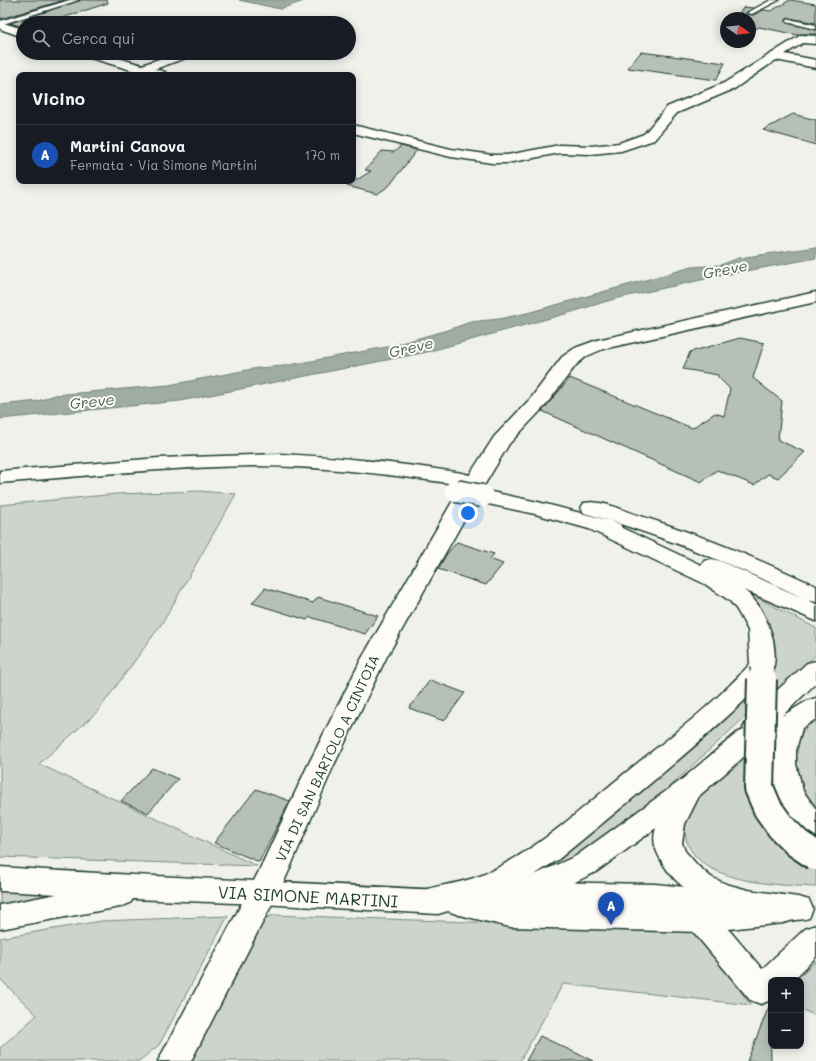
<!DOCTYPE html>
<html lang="it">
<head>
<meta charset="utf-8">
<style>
  body { margin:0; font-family:Mali,sans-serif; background:#20242c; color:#f1f3f6 }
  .controls { position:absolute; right:12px; bottom:12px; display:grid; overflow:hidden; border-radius:8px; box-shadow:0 2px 10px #0003 }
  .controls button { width:36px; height:36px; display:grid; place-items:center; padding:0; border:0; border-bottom:1px solid #363941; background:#171b24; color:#f1f3f6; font:20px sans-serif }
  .compass { position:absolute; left:720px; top:12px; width:36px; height:36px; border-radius:50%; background:#171b24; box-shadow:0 2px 10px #0003; rotate:104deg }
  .you { position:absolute; left:468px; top:513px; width:14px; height:14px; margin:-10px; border:3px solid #fff; border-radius:50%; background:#1a73e8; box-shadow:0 0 0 6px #1a73e833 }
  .badge { display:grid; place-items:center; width:26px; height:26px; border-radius:50%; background:#1f6fb2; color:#fff; font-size:13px; font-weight:700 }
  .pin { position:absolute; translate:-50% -33px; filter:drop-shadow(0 1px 2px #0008) }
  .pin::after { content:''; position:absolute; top:21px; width:14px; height:12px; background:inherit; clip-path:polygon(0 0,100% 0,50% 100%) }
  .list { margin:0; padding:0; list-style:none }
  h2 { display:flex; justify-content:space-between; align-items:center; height:52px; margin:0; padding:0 16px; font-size:17px }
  h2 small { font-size:13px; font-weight:400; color:#9ea1a6 }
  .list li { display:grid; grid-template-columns:26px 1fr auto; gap:12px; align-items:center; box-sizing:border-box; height:60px; padding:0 16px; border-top:1px solid #363941 }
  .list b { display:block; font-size:15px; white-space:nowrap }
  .list p { margin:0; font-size:13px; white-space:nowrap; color:#9ea1a6 }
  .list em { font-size:13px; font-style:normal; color:#9ea1a6 }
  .icon { flex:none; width:22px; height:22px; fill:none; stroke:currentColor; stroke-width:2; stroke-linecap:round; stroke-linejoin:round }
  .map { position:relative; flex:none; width:816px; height:1061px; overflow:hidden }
  .search { position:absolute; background:#171b24; box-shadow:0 2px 10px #0003; left:16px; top:16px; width:340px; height:44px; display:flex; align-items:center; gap:10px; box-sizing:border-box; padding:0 14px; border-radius:22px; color:#9ea1a6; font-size:15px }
  .panel { position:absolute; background:#171b24; box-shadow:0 2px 10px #0003; left:16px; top:72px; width:340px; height:112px; border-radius:8px }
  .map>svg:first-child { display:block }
  .green { fill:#cdd3cd; stroke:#768880 }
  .water { fill:#9faca4; stroke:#6c8077 }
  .building { fill:#b6bfb8; stroke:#1f3d34 }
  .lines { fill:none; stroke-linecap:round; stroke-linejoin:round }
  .service-casing { stroke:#1f3d34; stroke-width:3 }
  .minor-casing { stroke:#1f3d34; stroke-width:3 }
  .tertiary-casing { stroke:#1f3d34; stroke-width:3 }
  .trunk-casing { stroke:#1f3d34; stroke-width:3 }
  .service { fill:#fdfcf7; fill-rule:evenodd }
  .minor { fill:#fdfcf7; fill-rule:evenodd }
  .tertiary { fill:#fdfcf7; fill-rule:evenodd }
  .trunk { fill:#fdfcf7; fill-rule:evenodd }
  .trunk-bridge-far1-casing { stroke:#1f3d34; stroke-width:25; stroke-linecap:butt }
  .trunk-bridge-casing { stroke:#1f3d34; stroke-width:32; stroke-linecap:butt }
  .trunk-bridge-far1 { stroke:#fdfcf7; stroke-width:22 }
  .trunk-bridge { stroke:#fdfcf7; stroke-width:28 }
  .labels { text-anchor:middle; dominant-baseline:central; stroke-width:4; stroke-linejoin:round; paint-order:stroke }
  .street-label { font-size:14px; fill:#1f3d34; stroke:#fdfcf7 }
  .water-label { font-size:15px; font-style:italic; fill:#455e56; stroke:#fdfcf7 }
  .near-street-label { font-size:17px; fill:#1f3d34; stroke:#fdfcf7 }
</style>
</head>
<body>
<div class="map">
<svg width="816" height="1061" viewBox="0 0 816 1061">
  <rect width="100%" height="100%" fill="#f0f1eb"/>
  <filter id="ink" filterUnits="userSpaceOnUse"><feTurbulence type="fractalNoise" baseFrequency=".025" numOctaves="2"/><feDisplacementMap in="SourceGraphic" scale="8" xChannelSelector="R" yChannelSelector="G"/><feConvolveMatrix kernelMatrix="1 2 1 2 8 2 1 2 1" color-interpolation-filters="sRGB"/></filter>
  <g filter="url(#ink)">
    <g class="green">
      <path d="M199,491L236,494L163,622L98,711L39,764L257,866L0,857V505L117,494Z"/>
      <path d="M754,596L816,628V655L772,695L774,645L767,618L751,597Z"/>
      <path d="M745,698L746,716L651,804L613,835L529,883L534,872Z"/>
      <path d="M816,718V810C812,806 809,800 806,795C789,766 789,740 816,718Z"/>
      <path d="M746,759L816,866V887C778,885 691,884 685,833C685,824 685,811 692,804C707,786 728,773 746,759Z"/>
      <path d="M0,890L48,892L47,896L0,906Z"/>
      <path d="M274,915L694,930L751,1005L563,984L520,1061H183L263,919Z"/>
      <path d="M228,916L159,1045L139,1061H0V1048L37,1015L0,979V938L101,921Z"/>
      <path d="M816,961V1016L801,1009V980H795Z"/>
    </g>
    <g class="water">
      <path d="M239,0H307L280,9Z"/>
      <path d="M816,247V258L724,275L614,299L572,312L427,352L180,401L0,419V405L38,401L55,395L169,385L258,368L284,366L387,347L451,329L470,322L499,319L527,313L692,267L720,265L739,258Z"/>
    </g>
    <g class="building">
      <path d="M0,0H65L0,19Z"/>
      <path d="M80,0H107L108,3L47,23H23V27L10,23Z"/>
      <path d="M790,0L816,4V23L789,18L786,20L787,23L816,30V34H801L798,35L759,27L750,32V18H735L744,7L753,8L746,13L753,15L764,10L771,11Z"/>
      <path d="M641,52L687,58L725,63L716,80L628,68Z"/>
      <path d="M793,114L816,120V145L763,130Z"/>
      <path d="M401,146L417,150L389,186L377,194L347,186L371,171L365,170L382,151L394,152Z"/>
      <path d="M740,338L764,343L753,378L782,401L778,440L805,452L778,478L768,474L754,485L717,470L701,482L542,411L570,378L692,428L715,413L724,416L730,389L718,377V375L683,369L690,352Z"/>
      <path d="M457,542L494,554L490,559L503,564L486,585L438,569L446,555Z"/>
      <path d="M265,588L313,603L318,597L378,616L365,634L310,617L307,620L252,603Z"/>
      <path d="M430,680L465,693L444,721L409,708Z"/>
      <path d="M152,768L178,779L148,813L121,801Z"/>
      <path d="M256,789L290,801L259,862L214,843Z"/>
      <path d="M770,1004L771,1061H747Z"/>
      <path d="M540,1036L593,1061H526Z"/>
    </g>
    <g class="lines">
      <g class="service-casing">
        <g id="service">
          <path d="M70,0H79L0,25V21Z"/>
          <path d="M771,0H779L752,14L747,13Z"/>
          <path d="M789,19L816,25V29L787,22V20Z"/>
        </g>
      </g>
      <g class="minor-casing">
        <g id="minor">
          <path d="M0,22L23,29V37L0,29Z"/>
          <path d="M801,35L816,36V44L803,43L785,54L816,60V68L776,60L734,89L677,113L654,140L621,151L591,154L560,153L507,163H492L451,157L353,133V125L451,149L492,155H507L560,145L591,146L619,143L644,134L667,107L724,83Z"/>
          <path d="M82,53H101L142,65L176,53H193L191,56L155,69L165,72L167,75H148L84,56Z"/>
          <path d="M816,292V302L603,349L587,356L576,365L545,406L509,444L474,502L386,658L333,767L287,875L191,1061H158L258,873L307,767L362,658L452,502L494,437L531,398L562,357L575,348L597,340Z"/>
          <path d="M702,908L713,911L762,969L805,929L816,925V957L793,980H771V1000L761,1004L750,1000L691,929L687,920L691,911Z"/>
        </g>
      </g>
      <g class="tertiary-casing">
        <path id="tertiary" d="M0,867C146,877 292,882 438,890L449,894L459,891L506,902L503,896L508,888L518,884L536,882L655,884L737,892L747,895L751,902L783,899L794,902L798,911L794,920L783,923L702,932L510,927L459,915L448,911L438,914L262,904L133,899L130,903L120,907L0,929V905L57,894L0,891Z"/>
      </g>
      <g class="trunk-casing">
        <g id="trunk">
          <path d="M280,454C341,457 402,463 462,473L469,475L472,479L469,483L462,485C393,475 324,466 254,466C169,467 84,476 0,483V471L159,458Z"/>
          <path d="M482,490L538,502L619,523L622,528L701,565L704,561L712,559L720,561L805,599C733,564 661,535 584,513L581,508L584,503C601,499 622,510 637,515C699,534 758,559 816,586V602L808,600L816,604V621L744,590C764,605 778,641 774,665C770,689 589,834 559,859L534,875L576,856L680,781L737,733L744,730L743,728L747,721L772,695L807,663L816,661V683L782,716L807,701L816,698V719L802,728L796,750V764L803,791L816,809V837C782,826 764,772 772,740L755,747L699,796L685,824L682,843L685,851L698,866L711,877L726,884L748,890L798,897L809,900L813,909L809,918C795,922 783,919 770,917C728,911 682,900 661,860C655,849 652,840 656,828L596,872L554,892L506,907L472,913L462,909L460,907L424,913L414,909L409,901L414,893C439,884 465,884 489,872C540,848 581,809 624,774C667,739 713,706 750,664L748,630L737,610L730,601L705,584L589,529L535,514L474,501L471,496L474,491Z"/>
        </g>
      </g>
      <use href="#service" class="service"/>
      <use href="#minor" class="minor"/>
      <use href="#tertiary" class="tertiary"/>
      <use href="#trunk" class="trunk"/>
      <g class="trunk-bridge-far1-casing">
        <g id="trunk-bridge-far1">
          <path d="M456,491L482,496"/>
          <path d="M762,680V666"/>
        </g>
      </g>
      <g class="trunk-bridge-casing">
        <path id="trunk-bridge" d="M762,679L759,788L768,809L781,827L797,843L816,856"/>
      </g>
      <use href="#trunk-bridge-far1" class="trunk-bridge-far1"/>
      <use href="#trunk-bridge" class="trunk-bridge"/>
    </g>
  </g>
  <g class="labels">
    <g class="street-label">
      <text transform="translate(327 758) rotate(-65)">VIA DI SAN BARTOLO A CINTOIA</text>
    </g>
    <g class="water-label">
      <text transform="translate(725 269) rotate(-11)">Greve</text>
      <text transform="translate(411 347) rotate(-13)">Greve</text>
      <text transform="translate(92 401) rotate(-6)">Greve</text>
    </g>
    <g class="near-street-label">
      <text transform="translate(308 896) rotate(3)">VIA SIMONE MARTINI</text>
    </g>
  </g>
</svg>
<div class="controls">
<button>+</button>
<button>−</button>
</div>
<svg class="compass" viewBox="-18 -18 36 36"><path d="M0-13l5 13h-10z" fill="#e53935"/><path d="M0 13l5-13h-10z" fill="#9ea1a6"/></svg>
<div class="you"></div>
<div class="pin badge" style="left:611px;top:925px;background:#1a4fb4">A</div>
<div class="search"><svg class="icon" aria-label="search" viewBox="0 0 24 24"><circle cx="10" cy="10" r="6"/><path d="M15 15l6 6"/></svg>Cerca qui</div>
<section class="panel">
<h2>Vicino<small></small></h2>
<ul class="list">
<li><span class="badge" style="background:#1a4fb4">A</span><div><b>Martini Canova</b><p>Fermata · Via Simone Martini</p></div><em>170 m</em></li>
</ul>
</section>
</div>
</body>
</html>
